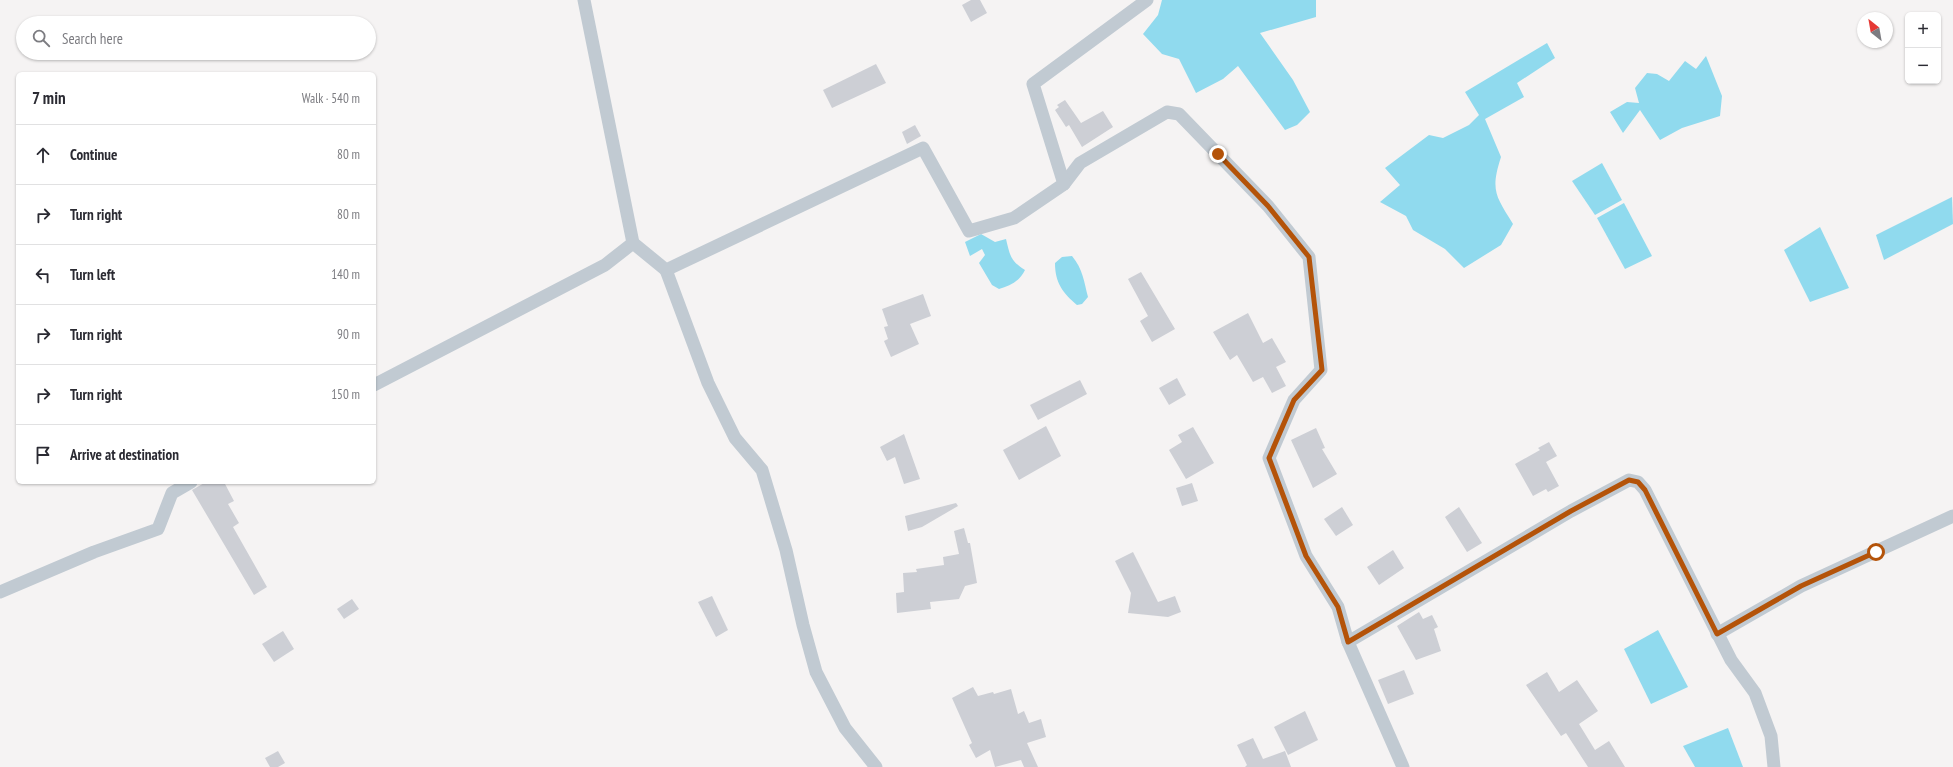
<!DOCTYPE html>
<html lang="en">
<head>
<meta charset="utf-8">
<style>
  body { margin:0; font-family:"PT Sans Narrow",sans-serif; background:#f2f2f3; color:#2b2b33 }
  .controls { position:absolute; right:12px; top:12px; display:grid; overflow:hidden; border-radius:6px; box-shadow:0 1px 3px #0004 }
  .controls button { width:36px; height:36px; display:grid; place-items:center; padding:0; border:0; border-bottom:1px solid #e1e1e2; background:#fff; color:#2b2b33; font:20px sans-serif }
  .compass { position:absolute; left:1857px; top:12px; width:36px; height:36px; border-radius:50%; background:#fff; box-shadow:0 1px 3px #0004; rotate:329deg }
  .stop { position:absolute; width:12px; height:12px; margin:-9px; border:3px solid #b45309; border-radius:50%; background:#fff }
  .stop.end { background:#b45309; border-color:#fff; box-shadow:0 1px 4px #0008 }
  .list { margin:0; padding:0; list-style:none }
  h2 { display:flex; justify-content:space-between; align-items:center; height:52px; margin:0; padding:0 16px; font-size:17px }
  h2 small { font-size:13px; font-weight:400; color:#7c7c81 }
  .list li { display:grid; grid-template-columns:26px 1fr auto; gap:12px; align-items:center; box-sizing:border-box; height:60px; padding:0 16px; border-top:1px solid #e1e1e2 }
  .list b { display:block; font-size:15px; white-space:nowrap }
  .list em { font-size:13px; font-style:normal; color:#7c7c81 }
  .icon { flex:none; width:22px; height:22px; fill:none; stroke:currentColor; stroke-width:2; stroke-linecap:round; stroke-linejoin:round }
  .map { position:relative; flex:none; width:1953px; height:767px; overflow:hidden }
  .search { position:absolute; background:#fff; box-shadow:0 1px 3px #0004; left:16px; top:16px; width:360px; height:44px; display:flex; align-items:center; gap:10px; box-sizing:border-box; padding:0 14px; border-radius:22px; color:#7c7c81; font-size:15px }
  .panel { position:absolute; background:#fff; box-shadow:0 1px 3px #0004; left:16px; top:72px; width:360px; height:412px; border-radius:6px }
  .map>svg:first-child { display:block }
  .water { fill:#90daee }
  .building { fill:#cdcfd5 }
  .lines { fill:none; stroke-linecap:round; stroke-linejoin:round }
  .street { stroke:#c1cad2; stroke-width:13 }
  .route { stroke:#b45309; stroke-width:5 }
</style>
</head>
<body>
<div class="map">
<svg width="1953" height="767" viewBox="0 0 1953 767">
  <rect width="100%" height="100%" fill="#f5f3f3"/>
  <g class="water">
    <path d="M1162,0H1316V17L1260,33L1293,80L1310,112L1297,125L1285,130L1238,66L1223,79L1196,93L1179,59L1162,54L1143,34L1158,15Z"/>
    <path d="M1547,43L1555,58L1517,83L1524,97L1485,119L1501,157C1490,191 1496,196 1513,224L1501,245L1464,268L1445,249L1413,230L1406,216L1380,202L1400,185L1385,168L1429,135L1443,138L1469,125L1479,115L1465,92Z"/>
    <path d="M1706,56L1722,96L1720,116L1682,128L1660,140L1640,110L1623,133L1610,112L1627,102L1639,103L1635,88L1647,73L1657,74L1669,81L1685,61L1696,69Z"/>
    <path d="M1602,163L1622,200L1595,215L1572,181Z"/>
    <path d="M1952,197L1953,224L1884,260L1876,235Z"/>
    <path d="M1624,203L1652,256L1625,269L1597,218Z"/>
    <path d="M1820,227L1849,288L1810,302L1784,250Z"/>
    <path d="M981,234L995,242L1006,239C1010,255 1010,261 1025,270C1020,281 1010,286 999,289L992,285L979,263L985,255L982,249L970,256L965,242Z"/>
    <path d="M1072,256C1083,269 1084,282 1088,297L1082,304L1077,305C1063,293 1055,283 1055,263L1062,257Z"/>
    <path d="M1658,630L1688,687L1651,704L1624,649Z"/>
    <path d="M1728,728L1743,767H1695L1683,746Z"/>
  </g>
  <g class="building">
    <path d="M971,0H980L987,13L971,22L962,5Z"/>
    <path d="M876,64L886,83L832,108L823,90Z"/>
    <path d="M1065,100L1081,123L1103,111L1113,127L1082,147L1069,125L1066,127L1055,110L1059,107L1057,105Z"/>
    <path d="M915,125L921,136L907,144L902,132Z"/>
    <path d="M1141,272L1175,329L1152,342L1140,321L1148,316L1128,279Z"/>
    <path d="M923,294L931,316L910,324L919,344L891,357L884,341L888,339L884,327L888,326L882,309Z"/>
    <path d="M1248,313L1263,343L1272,338L1286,362L1276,367L1286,386L1272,393L1263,377L1253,382L1237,355L1230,360L1213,332Z"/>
    <path d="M1177,378L1186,395L1169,405L1159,388Z"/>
    <path d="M1080,380L1087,394L1038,420L1030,405Z"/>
    <path d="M1046,426L1061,456L1019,480L1003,450Z"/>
    <path d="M1193,427L1214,463L1186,479L1169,450L1182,442L1178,435Z"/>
    <path d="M1316,428L1325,448L1322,449L1337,474L1313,488L1291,440Z"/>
    <path d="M904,434L920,479L904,484L895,457L887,461L880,447Z"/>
    <path d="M1549,442L1557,456L1546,462L1559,486L1548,492L1546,489L1533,496L1515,464L1540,450L1538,448Z"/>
    <path d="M206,482H224L234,501L228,504L239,523L233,527L267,587L254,595L192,490Z"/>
    <path d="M1192,483L1198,501L1182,506L1176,488Z"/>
    <path d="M956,503L958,506L922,527L908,531L905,516Z"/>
    <path d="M1342,507L1353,525L1336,536L1324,519Z"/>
    <path d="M1459,507L1482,543L1467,552L1445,517Z"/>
    <path d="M964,528L968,543H970L977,583L965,586L959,599L930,602L931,609L897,613L896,593L904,592L903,573L917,572L916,569L944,565L943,557L959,554L954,531Z"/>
    <path d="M1393,550L1404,568L1379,585L1367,567Z"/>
    <path d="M1133,552L1158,602L1175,596L1181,612L1168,617L1128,613L1131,593L1115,561Z"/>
    <path d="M712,596L728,630L716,637L698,602Z"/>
    <path d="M352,599L359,609L344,619L337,609Z"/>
    <path d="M1419,612L1423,619L1432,615L1438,627L1434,629L1441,651L1416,660L1397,626Z"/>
    <path d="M283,631L294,649L274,662L262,644Z"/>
    <path d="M1404,670L1414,694L1388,704L1378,680Z"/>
    <path d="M1547,672L1559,692L1577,680L1598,711L1579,724L1595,750L1609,741L1625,767H1588L1566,733L1561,736L1526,685Z"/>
    <path d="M973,687L978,696L993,692L994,694L1011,689L1018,714L1024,711L1029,723L1041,719L1046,737L1027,743L1038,767H1024L1021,760L995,767L990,750L976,758L969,745L972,743L952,698Z"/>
    <path d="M1305,711L1318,740L1288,755L1274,727Z"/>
    <path d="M1253,738L1263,759L1285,751L1291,767H1245L1247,765L1237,745Z"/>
    <path d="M278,751L285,763L278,767H270L265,758Z"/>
  </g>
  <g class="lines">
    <g class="street">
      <path d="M584,0L633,243"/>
      <path d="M1064,184L1080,163L1167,112L1179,114L1268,206L1309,257L1321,370L1294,400L1269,458L1306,556L1338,607L1348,642"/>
      <path d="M666,270L708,383L735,438L762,470L786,550L803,625L816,672L845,728L876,767"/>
      <path d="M374,385L605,265L633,243L666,270L923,148L969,231L1014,218L1064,184L1033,84L1147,0"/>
      <path d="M0,592L94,552L158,529L172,493L191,482"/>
      <path d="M1717,634L1801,586L1953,516"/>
      <path d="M1403,767L1348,642L1571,511L1629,480L1638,482L1645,490L1731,660L1755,693L1771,736L1774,767"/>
    </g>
  </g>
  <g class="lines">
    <path class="route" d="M1218,154L1268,206L1309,257L1322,370L1294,400L1269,458L1306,556L1338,607L1348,642L1571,511L1629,480L1638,482L1645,490L1717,634L1801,586L1876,552"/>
  </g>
</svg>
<div class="controls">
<button>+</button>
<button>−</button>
</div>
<svg class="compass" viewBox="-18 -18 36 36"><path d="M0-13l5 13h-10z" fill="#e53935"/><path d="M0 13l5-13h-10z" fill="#7c7c81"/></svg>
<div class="stop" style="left:1876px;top:552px"></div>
<div class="stop end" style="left:1218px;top:154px"></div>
<div class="search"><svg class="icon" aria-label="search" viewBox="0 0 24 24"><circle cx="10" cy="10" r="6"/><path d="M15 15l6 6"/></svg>Search here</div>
<section class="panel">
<h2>7 min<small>Walk · 540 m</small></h2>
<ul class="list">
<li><svg class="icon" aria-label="ahead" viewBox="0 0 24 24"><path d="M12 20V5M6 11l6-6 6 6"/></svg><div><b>Continue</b></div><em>80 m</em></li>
<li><svg class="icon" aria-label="right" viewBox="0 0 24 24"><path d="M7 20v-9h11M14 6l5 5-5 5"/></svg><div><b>Turn right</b></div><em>80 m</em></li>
<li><svg class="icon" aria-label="left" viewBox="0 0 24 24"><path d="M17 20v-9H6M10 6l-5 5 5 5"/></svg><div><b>Turn left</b></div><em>140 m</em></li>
<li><svg class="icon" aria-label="right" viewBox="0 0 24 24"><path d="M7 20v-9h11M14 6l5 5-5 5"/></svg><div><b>Turn right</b></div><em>90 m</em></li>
<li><svg class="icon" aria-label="right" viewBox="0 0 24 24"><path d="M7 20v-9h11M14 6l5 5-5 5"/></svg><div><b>Turn right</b></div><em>150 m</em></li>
<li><svg class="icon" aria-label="arrive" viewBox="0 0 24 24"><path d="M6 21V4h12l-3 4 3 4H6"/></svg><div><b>Arrive at destination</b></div></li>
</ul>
</section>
</div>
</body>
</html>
